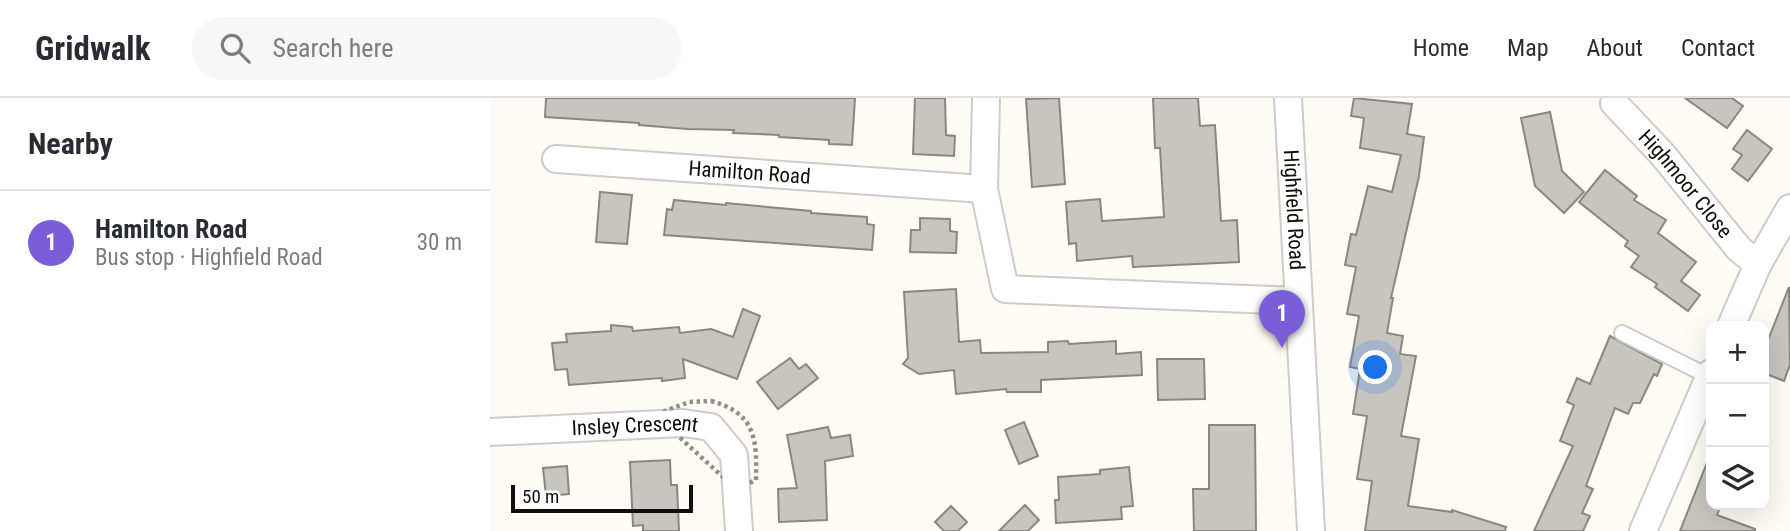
<!DOCTYPE html>
<html lang="en">
<head>
<meta charset="utf-8">
<style>
  body { margin:0; font-family:"Roboto Condensed",sans-serif; background:#f7f7f7; color:#2b2b33 }
  .controls { position:absolute; right:21px; bottom:21px; display:grid; overflow:hidden; border-radius:14px; box-shadow:0 7px 28px #0002 }
  .controls button { width:63px; height:63px; display:grid; place-items:center; padding:0; border:0; border-bottom:2px solid #e1e1e2; background:#fff; color:#2b2b33; font:35px sans-serif }
  .scale { position:absolute; left:21px; bottom:18px; width:182px; box-sizing:border-box; padding-left:7px; border:4px solid #0f0e0c; border-top:0; font-size:19px; line-height:24px; white-space:nowrap; color:#0f0e0c; -webkit-text-stroke:5px #fff; paint-order:stroke }
  .you { position:absolute; left:886px; top:270px; width:24px; height:24px; margin:-18px; border:5px solid #fff; border-radius:50%; background:#1a73e8; box-shadow:0 0 0 10px #1a73e833 }
  .badge { display:grid; place-items:center; width:46px; height:46px; border-radius:50%; background:#795ed9; color:#fff; font-size:23px; font-weight:700 }
  .pin { position:absolute; translate:-50% -58px; filter:drop-shadow(0 2px 4px #0008) }
  .pin::after { content:''; position:absolute; top:37px; width:24px; height:21px; background:inherit; clip-path:polygon(0 0,100% 0,50% 100%) }
  .list { margin:0; padding:0; list-style:none }
  h2 { display:flex; justify-content:space-between; align-items:center; height:91px; margin:0; padding:0 28px; font-size:30px }
  h2 small { font-size:23px; font-weight:400; color:#7c7c81 }
  .list li { display:grid; grid-template-columns:46px 1fr auto; gap:21px; align-items:center; box-sizing:border-box; height:105px; padding:0 28px; border-top:2px solid #e1e1e2 }
  .list b { display:block; font-size:26px; white-space:nowrap }
  .list p { margin:0; font-size:23px; white-space:nowrap; color:#7c7c81 }
  .list em { font-size:23px; font-style:normal; color:#7c7c81 }
  .icon { flex:none; width:38px; height:38px; fill:none; stroke:currentColor; stroke-width:2; stroke-linecap:round; stroke-linejoin:round }
  .map { position:relative; flex:none; width:1300px; height:433px; overflow:hidden }
  header { display:flex; align-items:center; gap:42px; box-sizing:border-box; height:98px; padding:0 35px; background:#fff; border-bottom:2px solid #e1e1e2 }
  header strong { font-size:33px }
  nav { display:flex; gap:38px; margin-inline-start:auto; font-size:24px }
  .search { width:490px; height:63px; background:#f7f7f7; display:flex; align-items:center; gap:18px; box-sizing:border-box; padding:0 24px; border-radius:38px; color:#7c7c81; font-size:26px }
  main { display:flex }
  aside { flex:1; background:#fff }
  .map>svg:first-child { display:block }
  .building { fill:#c8c5c1; stroke:#8a8783; stroke-width:2 }
  .lines { fill:none; stroke-linecap:round; stroke-linejoin:round }
  .lane-casing { stroke:#ceccc8; stroke-width:18 }
  .street-casing { stroke:#ceccc8; stroke-width:30 }
  .path { stroke:#908e8b; stroke-width:4.5; stroke-dasharray:3.5 3.5; stroke-linecap:butt }
  .lane { stroke:#fff; stroke-width:14 }
  .street { stroke:#fff; stroke-width:26 }
  .labels { text-anchor:middle; dominant-baseline:central; stroke-width:7; stroke-linejoin:round; paint-order:stroke }
  .street-label { font-size:21px; fill:#0f0e0c; stroke:#fff }
</style>
</head>
<body>
<header>
<strong>Gridwalk</strong>
<div class="search"><svg class="icon" aria-label="search" viewBox="0 0 24 24"><circle cx="10" cy="10" r="6"/><path d="M15 15l6 6"/></svg>Search here</div>
<nav><a>Home</a><a>Map</a><a>About</a><a>Contact</a></nav>
</header>
<main>
<aside>
<h2>Nearby<small></small></h2>
<ul class="list">
<li><span class="badge">1</span><div><b>Hamilton Road</b><p>Bus stop · Highfield Road</p></div><em>30 m</em></li>
</ul>
</aside>
<div class="map">
<svg width="1300" height="433" viewBox="0 0 1300 433">
  <rect width="100%" height="100%" fill="#fefbf7"/>
  <g class="building">
    <path d="M56,0H365L362,47L339,46V42L289,39V37L243,35L244,32L197,31L149,27V25L55,19Z"/>
    <path d="M425,0H455L456,37L465,38L464,58L423,56Z"/>
    <path d="M569,0L575,86L542,89L536,1Z"/>
    <path d="M663,0H708L710,28L725,27L731,123L747,122L749,164L643,169L642,158L587,163L586,145L579,146L576,104L610,101L612,123L674,119L670,50H665Z"/>
    <path d="M864,0L922,6L917,36L934,39L929,78L901,200H903L897,235L913,238L910,256L926,258L911,338L929,341L918,408L962,414V412L1016,429L1015,433H875L882,383L867,381L877,318L863,316L870,271L860,269L869,218L857,216L866,169L855,167L861,136L866,137L878,88L902,94L911,57L870,50L874,20L861,18Z"/>
    <path d="M1195,0H1242L1253,8L1237,30Z"/>
    <path d="M1060,14L1072,73L1094,94L1074,115L1045,88L1031,20Z"/>
    <path d="M1257,32L1282,51L1258,83L1242,71L1252,57L1243,51Z"/>
    <path d="M1115,72L1147,98L1144,102L1176,122L1168,135L1206,164L1191,183L1210,197L1198,213L1165,189L1167,186L1141,169L1149,158L1135,148L1138,143L1089,104Z"/>
    <path d="M110,94L142,97L137,146L106,144Z"/>
    <path d="M184,102L236,107V105L321,113V115L377,119V126L384,127L382,152L174,137L177,111L182,112Z"/>
    <path d="M430,120L460,121V133L467,134L466,155L420,154L421,132H430Z"/>
    <path d="M1299,189L1300,267L1294,283L1274,275V252Z"/>
    <path d="M466,191L469,244L490,242L491,255L558,254V244L578,243L579,246L626,243V256L651,254L652,277L551,282V294H517L516,291L466,296L464,272L429,276L413,266L418,260L414,194Z"/>
    <path d="M253,211L270,218L247,281L193,261L195,280L172,283V280L79,287L77,271L65,272L62,245L77,244L76,236L121,233V227L142,229L143,233L189,229L190,235L221,231L243,239Z"/>
    <path d="M1120,238L1172,266L1167,278L1164,276L1150,305H1143L1138,316L1125,310L1096,388L1103,391L1092,415L1100,418L1093,433H1044L1083,348L1070,343L1084,307L1077,304L1087,280L1100,286Z"/>
    <path d="M300,260L309,271L316,266L328,280L288,311L267,284Z"/>
    <path d="M667,261H714L715,301L668,302Z"/>
    <path d="M534,324L548,358L529,366L515,332Z"/>
    <path d="M719,327H765L766,433H704L703,391H719Z"/>
    <path d="M338,329L341,340L360,337L363,358L335,363L337,422L289,424L288,391L307,390L297,337Z"/>
    <path d="M1220,357L1221,407H1231L1227,417L1265,431V433H1190Z"/>
    <path d="M180,362L181,387H187L189,433H153V427L143,428L140,364Z"/>
    <path d="M77,368L79,396L56,398L53,370Z"/>
    <path d="M639,369L643,408L631,409L632,421L566,425L565,402H569L568,379L610,376V372Z"/>
    <path d="M535,407L549,422L538,433H509Z"/>
    <path d="M461,408L477,424L468,433H454L445,424Z"/>
  </g>
  <g class="lines">
    <g class="lane-casing">
      <path id="lane" d="M1132,235L1220,279"/>
    </g>
    <g class="street-casing">
      <g id="street">
        <path id="s1" d="M798,0L821,433"/>
        <path id="s2" d="M1124,5L1173,57L1249,151L1268,166"/>
        <path id="s3" d="M66,61L494,91L515,191L808,203"/>
        <path d="M494,91L496,0"/>
        <path d="M1241,228L1268,166L1300,110"/>
        <path id="s4" d="M0,334L193,325L221,329L244,357L249,433"/>
        <path d="M1153,433L1221,275"/>
      </g>
    </g>
    <path class="path" d="M221,303C266,315 267,342 266,382L246,391L175,326V313L199,304Z"/>
    <use href="#lane" class="lane"/>
    <use href="#street" class="street"/>
  </g>
  <g class="labels">
    <g class="street-label">
      <text stroke="none"><textPath href="#s3" startOffset="194">Hamilton Road</textPath></text>
      <text stroke="none"><textPath href="#s2" startOffset="108">Highmoor Close</textPath></text>
      <text stroke="none"><textPath href="#s1" startOffset="112">Highfield Road</textPath></text>
      <text stroke="none"><textPath href="#s4" startOffset="145">Insley Crescent</textPath></text>
    </g>
  </g>
</svg>
<div class="controls">
<button>+</button>
<button>−</button>
<button><svg class="icon" aria-label="layers" viewBox="0 0 24 24"><path d="M12 4l9 5-9 5-9-5zM3 14l9 5 9-5"/></svg></button>
</div>
<div class="scale">50 m</div>
<div class="you"></div>
<div class="pin badge" style="left:792px;top:250px">1</div>
</div>
</main>
</body>
</html>
